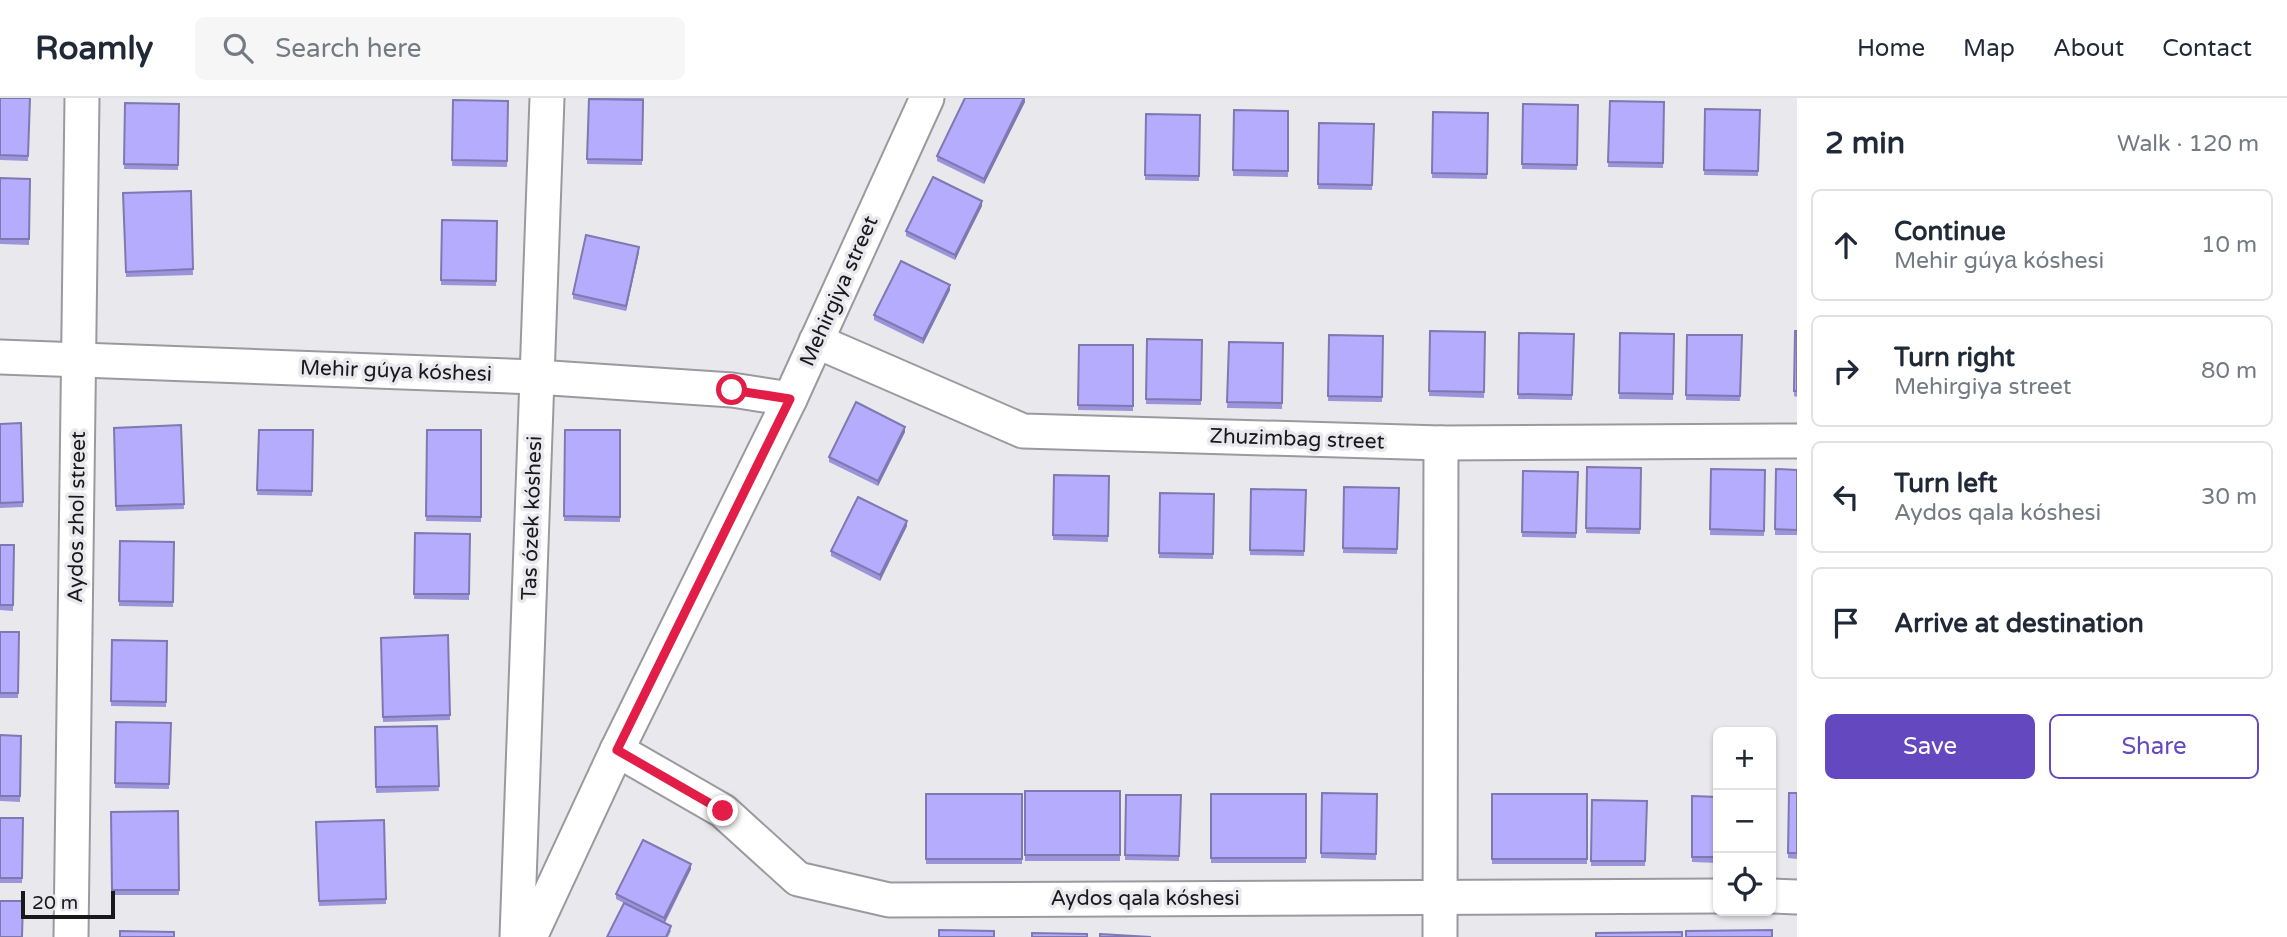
<!DOCTYPE html>
<html lang="en">
<head>
<meta charset="utf-8">
<style>
  body { margin:0; font-family:"Varela Round",sans-serif; background:#f6f6f7; color:#1f2937 }
  .controls { position:absolute; right:21px; bottom:21px; display:grid; overflow:hidden; border-radius:10px; box-shadow:0 2px 5px #0004 }
  .controls button { width:63px; height:63px; display:grid; place-items:center; padding:0; border:0; border-bottom:2px solid #e0e1e3; background:#fff; color:#1f2937; font:35px sans-serif }
  .scale { position:absolute; left:21px; bottom:18px; width:94px; box-sizing:border-box; padding-left:7px; border:4px solid #19191b; border-top:0; font-size:19px; line-height:24px; white-space:nowrap; color:#19191b; -webkit-text-stroke:5px #e9e8ed; paint-order:stroke }
  .stop { position:absolute; width:21px; height:21px; margin:-16px; border:5px solid #e11d48; border-radius:50%; background:#fff }
  .stop.end { background:#e11d48; border-color:#fff; box-shadow:0 2px 7px #0008 }
  .list { margin:0; padding:0; list-style:none }
  h2 { display:flex; justify-content:space-between; align-items:center; height:91px; margin:0; padding:0 28px; font-size:30px }
  h2 small { font-size:23px; font-weight:400; color:#747a83 }
  .list li { display:grid; grid-template-columns:46px 1fr auto; gap:21px; align-items:center; box-sizing:border-box; height:112px; margin:0 14px 14px; padding:0 14px; border:2px solid #e0e1e3; border-radius:10px }
  .list b { display:block; font-size:26px; white-space:nowrap }
  .list p { margin:0; font-size:23px; white-space:nowrap; color:#747a83 }
  .list em { font-size:23px; font-style:normal; color:#747a83 }
  .actions { display:flex; gap:14px; padding:21px 28px }
  .actions a { flex:1; padding:16px 0; border:2px solid #6348c0; border-radius:10px; text-align:center; font-size:24px; color:#6348c0 }
  .actions .main { background:#6348c0; color:#fff }
  .icon { flex:none; width:38px; height:38px; fill:none; stroke:currentColor; stroke-width:2; stroke-linecap:round; stroke-linejoin:round }
  .map { position:relative; flex:none; width:1797px; height:839px; overflow:hidden }
  header { display:flex; align-items:center; gap:42px; box-sizing:border-box; height:98px; padding:0 35px; background:#fff; border-bottom:2px solid #e0e1e3 }
  header strong { font-size:33px }
  nav { display:flex; gap:38px; margin-inline-start:auto; font-size:24px }
  .search { width:490px; height:63px; background:#f6f6f7; display:flex; align-items:center; gap:18px; box-sizing:border-box; padding:0 24px; border-radius:10px; color:#747a83; font-size:26px }
  main { display:flex }
  aside { flex:1; background:#fff }
  .map>svg:first-child { display:block }
  .lines { fill:none; stroke-linecap:round; stroke-linejoin:round }
  .minor-casing { stroke:#9a9a9e; stroke-width:37 }
  .minor { stroke:#fff; stroke-width:33 }
  .wall { fill:#9c94da }
  .shaded-wall { fill:#7f78b1 }
  .building { fill:#b5acfd; stroke:#7f78b1; stroke-width:2 }
  .route { stroke:#e11d48; stroke-width:9 }
  .labels { text-anchor:middle; dominant-baseline:central; stroke-width:7; stroke-linejoin:round; paint-order:stroke }
  .street-label { font-size:21px; fill:#19191b; stroke:#e9e8ed }
</style>
</head>
<body>
<header>
<strong>Roamly</strong>
<div class="search"><svg class="icon" aria-label="search" viewBox="0 0 24 24"><circle cx="10" cy="10" r="6"/><path d="M15 15l6 6"/></svg>Search here</div>
<nav><a>Home</a><a>Map</a><a>About</a><a>Contact</a></nav>
</header>
<main>
<div class="map">
<svg width="1797" height="839" viewBox="0 0 1797 839">
  <rect width="100%" height="100%" fill="#e9e8ed"/>
  <g class="lines">
    <g class="minor-casing">
      <g id="minor">
        <path d="M816,243L1023,333L1441,345L1797,343"/>
        <path d="M0,259L536,279L732,292L790,301"/>
        <path d="M617,652L723,713L798,781L889,802L1718,798"/>
        <path d="M1771,798L1797,799"/>
        <path d="M71,839L82,0"/>
        <path d="M517,839L547,0"/>
        <path d="M530,839L617,652L790,301L927,0"/>
        <path d="M1440,839L1441,345"/>
      </g>
    </g>
    <use href="#minor" class="minor"/>
  </g>
  <g class="wall">
    <path d="M0,0H30L28,63L0,62Z"/>
    <path d="M590,0H644L642,67L587,66L589,1Z"/>
    <path d="M1025,0V4L984,86L937,63V58Z"/>
    <path d="M453,2L508,3L507,69L452,68Z"/>
    <path d="M1610,3L1664,4L1663,70L1608,69Z"/>
    <path d="M125,5L179,6L178,72L124,71Z"/>
    <path d="M1523,6L1578,7L1577,72L1522,71Z"/>
    <path d="M1705,11L1760,12L1758,78L1704,77Z"/>
    <path d="M1234,12L1288,13V79L1233,78Z"/>
    <path d="M1433,14L1488,15L1487,81L1432,80Z"/>
    <path d="M1146,16L1200,17L1199,83L1145,82Z"/>
    <path d="M1319,25L1374,26L1372,92L1318,91Z"/>
    <path d="M0,80L30,81L29,147L0,146Z"/>
    <path d="M191,93L193,177L126,179L123,95Z"/>
    <path d="M982,108L955,162L906,138V133Z"/>
    <path d="M442,122L497,123L496,188L441,187Z"/>
    <path d="M639,154L626,213L573,201V196Z"/>
    <path d="M950,192L923,246L874,222V217Z"/>
    <path d="M1430,233L1485,234L1484,300L1429,298Z"/>
    <path d="M1795,233H1797V299L1794,298Z"/>
    <path d="M1519,235L1574,236L1572,302L1518,301Z"/>
    <path d="M1620,235L1674,236L1673,302L1619,301Z"/>
    <path d="M1329,237L1383,238L1382,304L1328,303Z"/>
    <path d="M1687,237H1742L1740,303L1686,302Z"/>
    <path d="M1147,241L1202,242L1201,307L1146,306Z"/>
    <path d="M1229,244L1283,245L1282,311L1227,310Z"/>
    <path d="M1079,247H1133V313L1078,312Z"/>
    <path d="M21,325L23,409L0,410V326Z"/>
    <path d="M181,327L184,411L116,413L114,330Z"/>
    <path d="M259,332H313L312,398L257,397Z"/>
    <path d="M427,332H481V424L426,423Z"/>
    <path d="M565,332H620V424L564,423Z"/>
    <path d="M905,334L878,388L829,364V359Z"/>
    <path d="M1587,369L1641,370L1640,436L1586,435Z"/>
    <path d="M1711,371L1765,372L1764,438L1710,437Z"/>
    <path d="M1776,371L1797,372V437H1775Z"/>
    <path d="M1523,373L1578,374L1576,440L1522,439Z"/>
    <path d="M1054,377L1109,378L1108,444L1053,442Z"/>
    <path d="M1344,389L1399,390L1397,456L1343,455Z"/>
    <path d="M1251,391L1306,392L1304,458L1250,457Z"/>
    <path d="M1160,395L1214,396L1213,461L1159,460Z"/>
    <path d="M907,428L880,483L831,458V453Z"/>
    <path d="M415,435L470,436L469,502L414,501Z"/>
    <path d="M120,443L174,444L173,509L119,508Z"/>
    <path d="M0,447H14L13,513L0,512Z"/>
    <path d="M0,534H19L18,600H0Z"/>
    <path d="M448,537L450,622L383,624L381,540Z"/>
    <path d="M112,542L167,543L166,609L111,608Z"/>
    <path d="M116,624L171,625L169,691L115,690Z"/>
    <path d="M437,628L439,693L376,695L375,629Z"/>
    <path d="M0,637L21,638L20,704L0,703Z"/>
    <rect x="1025" y="693" width="95" height="70"/>
    <path d="M1322,695L1377,696L1376,762L1321,760Z"/>
    <path d="M1789,695H1797V761L1788,760Z"/>
    <rect x="926" y="696" width="96" height="70"/>
    <rect x="1211" y="696" width="95" height="69"/>
    <rect x="1492" y="696" width="95" height="70"/>
    <path d="M1126,697H1181L1179,763L1125,762Z"/>
    <path d="M1692,698L1718,699V765L1692,764Z"/>
    <path d="M1592,702L1647,703L1645,768H1591Z"/>
    <path d="M178,713L179,797H112L111,714Z"/>
    <path d="M0,720H23L22,785H0Z"/>
    <path d="M384,722L386,806L319,808L316,724Z"/>
    <path d="M691,771L665,825L671,833L668,839H607L636,811L616,801V796Z"/>
  </g>
  <g class="shaded-wall">
    <path d="M1024,0L1025,4L984,86V81Z"/>
    <path d="M982,103V108L955,162V157Z"/>
    <path d="M639,149V154L626,213V208Z"/>
    <path d="M950,187V192L923,246V241Z"/>
    <path d="M905,329V334L878,388V383Z"/>
    <path d="M907,423V428L880,483V477Z"/>
    <path d="M691,766V771L664,825V820Z"/>
  </g>
  <g class="building">
    <path d="M0,0H30L28,58L0,57Z"/>
    <path d="M965,0H1024L984,81L937,58Z"/>
    <path d="M589,1L643,2L642,62L587,61Z"/>
    <path d="M453,2L508,3L507,63L452,62Z"/>
    <path d="M1610,3L1664,4L1663,65L1608,64Z"/>
    <path d="M125,5L179,6L178,67L124,66Z"/>
    <path d="M1523,6L1578,7L1577,67L1522,66Z"/>
    <path d="M1705,11L1760,12L1758,73L1704,72Z"/>
    <path d="M1234,12L1288,13V73L1233,72Z"/>
    <path d="M1433,14L1488,15L1487,76L1432,75Z"/>
    <path d="M1146,16L1200,17L1199,78L1145,77Z"/>
    <path d="M1319,25L1374,26L1372,87L1318,86Z"/>
    <path d="M933,79L982,103L955,157L906,133Z"/>
    <path d="M0,80L30,81L29,141H0Z"/>
    <path d="M191,93L193,171L126,174L123,95Z"/>
    <path d="M442,122L497,123L496,183L441,182Z"/>
    <path d="M586,137L639,149L626,208L573,196Z"/>
    <path d="M901,163L950,187L923,241L874,217Z"/>
    <path d="M1430,233L1485,234L1484,294L1429,293Z"/>
    <path d="M1795,233H1797V293H1794Z"/>
    <path d="M1519,235L1574,236L1572,297L1518,296Z"/>
    <path d="M1620,235L1674,236L1673,296L1619,295Z"/>
    <path d="M1329,237L1383,238L1382,299L1328,298Z"/>
    <path d="M1687,237H1742L1740,298L1686,297Z"/>
    <path d="M1147,241L1202,242L1201,302L1146,301Z"/>
    <path d="M1229,244L1283,245L1282,305L1227,304Z"/>
    <path d="M1079,247H1133V308L1078,307Z"/>
    <path d="M856,304L905,329L878,383L829,359Z"/>
    <path d="M21,325L23,404L0,405V326Z"/>
    <path d="M181,327L184,406L116,408L114,330Z"/>
    <path d="M259,332H313L312,393L257,392Z"/>
    <path d="M427,332H481V419L426,418Z"/>
    <path d="M565,332H620V419L564,418Z"/>
    <path d="M1587,369L1641,370L1640,431L1586,430Z"/>
    <path d="M1711,371L1765,372L1764,433L1710,431Z"/>
    <path d="M1776,371L1797,372V432L1775,431Z"/>
    <path d="M1523,373L1578,374L1576,435L1522,434Z"/>
    <path d="M1054,377L1109,378L1108,438L1053,437Z"/>
    <path d="M1344,389L1399,390L1397,451L1343,450Z"/>
    <path d="M1251,391L1306,392L1304,453L1250,452Z"/>
    <path d="M1160,395L1214,396L1213,456L1159,455Z"/>
    <path d="M858,399L907,423L880,477L831,453Z"/>
    <path d="M415,435L470,436L469,496H414Z"/>
    <path d="M120,443L174,444L173,504L119,503Z"/>
    <path d="M0,447H14L13,507H0Z"/>
    <path d="M0,534H19L18,595H0Z"/>
    <path d="M448,537L450,617L383,619L381,540Z"/>
    <path d="M112,542L167,543L166,604L111,603Z"/>
    <path d="M116,624L171,625L169,686L115,685Z"/>
    <path d="M437,628L439,688L376,689L375,629Z"/>
    <path d="M0,637L21,638L20,698H0Z"/>
    <rect x="1025" y="693" width="95" height="64"/>
    <path d="M1322,695L1377,696L1376,756L1321,755Z"/>
    <path d="M1789,695H1797V755H1788Z"/>
    <rect x="926" y="696" width="96" height="65"/>
    <rect x="1211" y="696" width="95" height="64"/>
    <rect x="1492" y="696" width="95" height="65"/>
    <path d="M1126,697H1181L1179,758L1125,757Z"/>
    <path d="M1692,698L1718,699V759H1692Z"/>
    <path d="M1592,702L1647,703L1645,763H1591Z"/>
    <path d="M178,713L179,792H112L111,714Z"/>
    <path d="M0,720H23L22,780H0Z"/>
    <path d="M384,722L386,801L319,803L316,724Z"/>
    <path d="M643,742L691,766L664,820L616,796Z"/>
    <path d="M0,803H23L22,839H0Z"/>
    <path d="M624,805L671,828L666,839H607Z"/>
    <path d="M939,832L994,833V839H939Z"/>
    <path d="M1772,832V839H1686V833Z"/>
    <path d="M120,833L174,834V839H120Z"/>
    <path d="M1682,834V839H1596V835Z"/>
    <path d="M1032,835L1087,836V839H1032Z"/>
    <path d="M1100,836L1151,839H1100Z"/>
  </g>
  <g class="lines">
    <path class="route" d="M723,713L617,652L790,301L732,292"/>
  </g>
  <g class="labels">
    <g class="street-label">
      <text transform="translate(839 193) rotate(-66)">Mehirgiya street</text>
      <text transform="translate(396 273) rotate(2)">Mehir gúyа kóshesi</text>
      <text transform="translate(1297 341) rotate(2)">Zhuzimbag street</text>
      <text transform="translate(77 419) rotate(-89)">Aydos zhol street</text>
      <text transform="translate(532 420) rotate(-88)">Tas ózek kóshesi</text>
      <text x="1145" y="800">Aydos qala kóshesi</text>
    </g>
  </g>
</svg>
<div class="controls">
<button>+</button>
<button>−</button>
<button><svg class="icon" aria-label="locate" viewBox="0 0 24 24"><circle cx="12" cy="12" r="6"/><path d="M12 2v4M12 18v4M2 12h4M18 12h4"/></svg></button>
</div>
<div class="scale">20 m</div>
<div class="stop" style="left:732px;top:292px"></div>
<div class="stop end" style="left:723px;top:713px"></div>
</div>
<aside>
<h2>2 min<small>Walk · 120 m</small></h2>
<ul class="list">
<li><svg class="icon" aria-label="ahead" viewBox="0 0 24 24"><path d="M12 20V5M6 11l6-6 6 6"/></svg><div><b>Continue</b><p>Mehir gúyа kóshesi</p></div><em>10 m</em></li>
<li><svg class="icon" aria-label="right" viewBox="0 0 24 24"><path d="M7 20v-9h11M14 6l5 5-5 5"/></svg><div><b>Turn right</b><p>Mehirgiya street</p></div><em>80 m</em></li>
<li><svg class="icon" aria-label="left" viewBox="0 0 24 24"><path d="M17 20v-9H6M10 6l-5 5 5 5"/></svg><div><b>Turn left</b><p>Aydos qala kóshesi</p></div><em>30 m</em></li>
<li><svg class="icon" aria-label="arrive" viewBox="0 0 24 24"><path d="M6 21V4h12l-3 4 3 4H6"/></svg><div><b>Arrive at destination</b></div></li>
</ul>
<div class="actions"><a class="main">Save</a><a>Share</a></div>
</aside>
</main>
</body>
</html>
